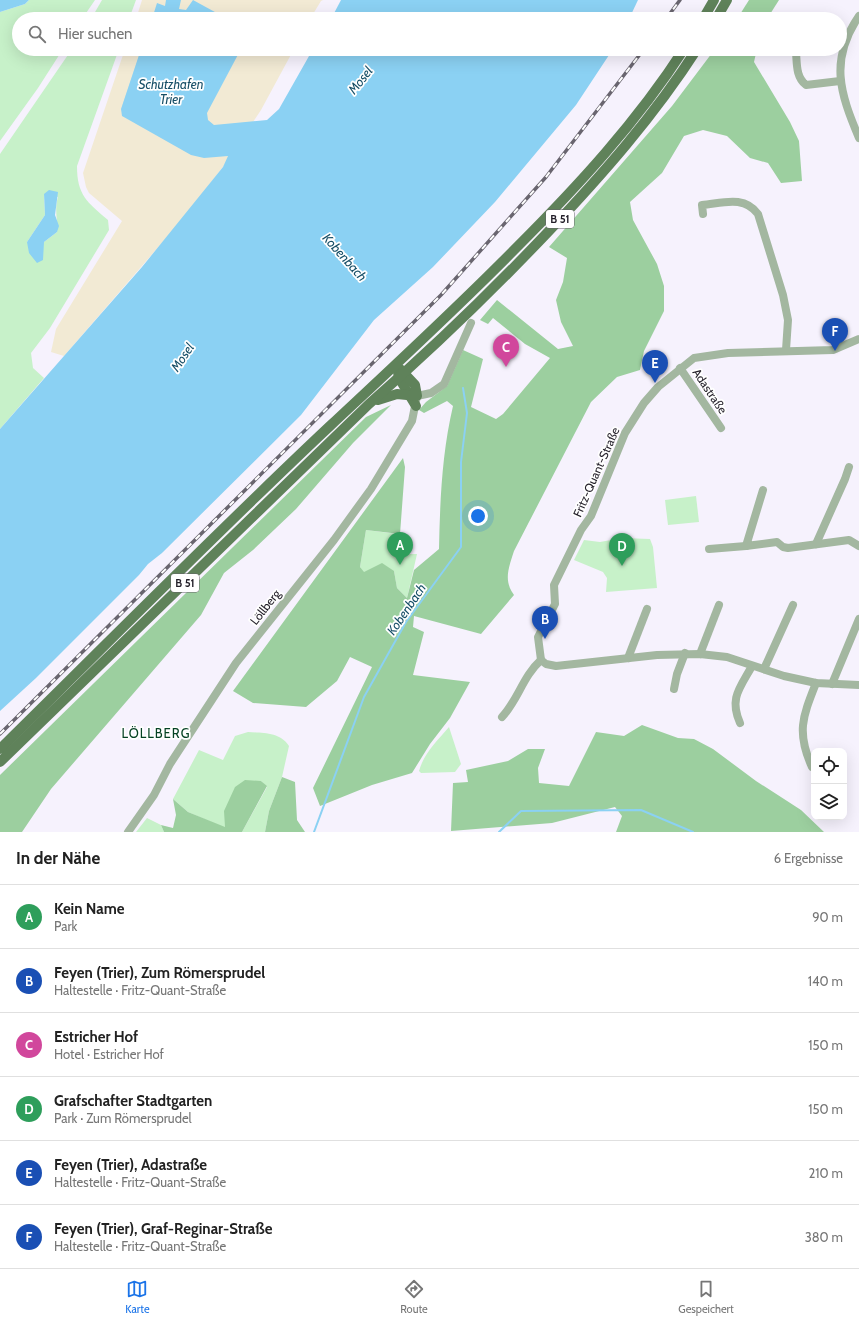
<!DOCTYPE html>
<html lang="de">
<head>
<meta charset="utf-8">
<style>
  body { margin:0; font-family:Cabin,sans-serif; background:#f2f2f2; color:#222 }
  .controls { position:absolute; right:12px; bottom:12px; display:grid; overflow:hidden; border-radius:8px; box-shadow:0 4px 16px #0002 }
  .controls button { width:36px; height:36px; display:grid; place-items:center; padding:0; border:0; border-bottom:1px solid #e0e0e0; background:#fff; color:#222; font:20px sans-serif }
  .you { position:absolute; left:478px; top:516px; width:14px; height:14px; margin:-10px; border:3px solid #fff; border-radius:50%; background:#1a73e8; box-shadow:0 0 0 6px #1a73e833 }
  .badge { display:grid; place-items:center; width:26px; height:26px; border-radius:50%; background:#1a73e8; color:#fff; font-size:13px; font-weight:700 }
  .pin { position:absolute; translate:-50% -33px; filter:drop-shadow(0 1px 2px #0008) }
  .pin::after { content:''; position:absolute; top:21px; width:14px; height:12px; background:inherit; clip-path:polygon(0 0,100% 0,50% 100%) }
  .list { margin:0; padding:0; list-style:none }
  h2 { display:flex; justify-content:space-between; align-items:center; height:52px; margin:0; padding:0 16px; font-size:17px }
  h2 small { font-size:13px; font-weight:400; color:#767676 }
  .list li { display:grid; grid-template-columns:26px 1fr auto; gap:12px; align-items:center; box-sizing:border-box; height:64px; padding:0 16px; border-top:1px solid #e0e0e0 }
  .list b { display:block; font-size:15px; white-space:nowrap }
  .list p { margin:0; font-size:13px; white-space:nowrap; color:#767676 }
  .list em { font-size:13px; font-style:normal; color:#767676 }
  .icon { flex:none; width:22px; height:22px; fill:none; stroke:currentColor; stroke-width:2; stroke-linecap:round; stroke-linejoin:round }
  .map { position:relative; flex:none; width:859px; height:832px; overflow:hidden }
  .search { position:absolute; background:#fff; box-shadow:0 4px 16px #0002; left:12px; right:12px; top:12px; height:44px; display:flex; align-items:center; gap:10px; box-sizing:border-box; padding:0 14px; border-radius:22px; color:#767676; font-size:15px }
  .sheet { height:436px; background:#fff }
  nav { display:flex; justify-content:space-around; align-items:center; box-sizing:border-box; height:56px; border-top:1px solid #e0e0e0; background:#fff; font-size:11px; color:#767676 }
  nav a { display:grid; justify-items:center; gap:2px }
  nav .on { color:#1a73e8 }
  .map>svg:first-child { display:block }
  .industrial { fill:#f2ead4 }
  .green { fill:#c7f1c9; fill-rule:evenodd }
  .forest { fill:#9ccf9f }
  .water { fill:#8bd1f3 }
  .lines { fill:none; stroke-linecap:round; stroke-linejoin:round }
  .stream { stroke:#8bd1f3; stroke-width:2 }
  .minor { stroke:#a3b7a0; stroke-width:8 }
  .major { stroke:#5f825a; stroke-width:10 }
  .rail-casing { stroke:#69656f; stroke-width:3.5 }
  .rail { stroke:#fff; stroke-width:2; stroke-dasharray:6; stroke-linecap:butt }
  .labels { text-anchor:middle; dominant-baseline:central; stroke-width:3.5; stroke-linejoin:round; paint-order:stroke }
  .shield { fill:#fff; stroke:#656269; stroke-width:1 }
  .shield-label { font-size:11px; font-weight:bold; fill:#231f29 }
  .street-label { font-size:12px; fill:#231f29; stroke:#fff }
  .water-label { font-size:13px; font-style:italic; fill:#174f67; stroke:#fff }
  .neighbourhood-label { font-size:13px; letter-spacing:1px; fill:#054223; stroke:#fff }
</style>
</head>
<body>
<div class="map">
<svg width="859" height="832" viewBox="0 0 859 832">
  <rect width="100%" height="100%" fill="#f6f2fd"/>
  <g class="industrial">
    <path d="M142,0H323L321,1L310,19H136Z"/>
    <path d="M125,49H294L261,110L223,167L180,222L64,356L51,352L56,329L122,221L89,193L86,187L83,173Z"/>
  </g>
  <g class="green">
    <path d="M29,0H95L82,19H19V49H63L38,88L0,141V12L25,4Z"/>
    <path d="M102,0H136L129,19H91Z"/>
    <path d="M72,49H119L77,166C77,195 87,202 108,220L109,230L50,328L31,353L33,368L44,378L0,429V154ZM44,194L58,197C54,210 58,219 57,232L44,242H27L45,215Z"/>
    <path d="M696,496L699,522L668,525L665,500Z"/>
    <path d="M366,530L398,534L399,554H417L407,598L397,588L394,571L363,572L360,567Z"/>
    <path d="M622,538L650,539L653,547L657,588L606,592L607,578L603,572L574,560L584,540L600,542Z"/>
    <path d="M449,727L461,764L455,772L421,773L419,771C424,753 437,741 449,727Z"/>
    <path d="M248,732C263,733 280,732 289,746L282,777L269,811L265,832H242L267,787L261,781L225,828L188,812L173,799L199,750L223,760L235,736Z"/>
    <path d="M147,818L161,825L164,832H136Z"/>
  </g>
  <g class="forest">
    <path d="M749,0H779L767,19H737Z"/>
    <path d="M715,49H757L754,62L790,122L799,141L802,181L781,183L768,163L750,158L727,136L703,130L684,136L662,173L630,202L633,220L657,264L664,286V311L644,351L640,370L617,377L591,402L514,551C509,567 503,580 514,595L481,634L414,616L413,627L424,632L413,675L470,682L450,718L430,744L412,773L372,785L320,806L313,788L372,667L350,657L337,681L306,707L253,703L233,691L403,458L405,467L400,534L366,530L360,567L364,572L382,563L394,571L397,588L407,598L414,570L439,549C440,500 442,453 453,406L447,401L424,413L419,410L426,402L447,386L463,350L483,359L471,407L496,419L503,414L550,358L525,344L493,318L488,324L480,320L497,300L558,349L573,346L561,322L556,300L563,282L567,258L549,247L672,106Z"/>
    <path d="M391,405L353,443L296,509L253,550L224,573L201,615L51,789L22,832H0V775L366,417Z"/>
    <path d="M642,725L678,738L694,739L713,749L756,781L801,810L824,832H616L622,816L615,807L552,823L451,831L453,783L468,782L466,770L508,761L528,749H545L538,768L539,783L569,786L596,732L624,736Z"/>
    <path d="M282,777L295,782L297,820L305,832H265L269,811Z"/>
    <path d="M245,780L261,781L267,786L242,832H164L161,825L173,828L176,815L173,799L188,812L225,827L224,811L235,787Z"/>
  </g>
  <g class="water">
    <path d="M0,0H29L25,4L0,12Z"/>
    <path d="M166,0H181L179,9L186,10L193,0L224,17L223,19H152L157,3L165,6Z"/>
    <path d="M341,0H638L629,19H331Z"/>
    <path d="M141,49H241L207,113L208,120L214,125L267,120L279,109L313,49H613L576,105L495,202L433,267L374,320L301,415L162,553L148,564L139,575L36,678L0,711V429L142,267L223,167L228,156L204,158L191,155L122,116L121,109Z"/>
    <path d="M49,190L58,192L55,215L59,226L57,232L44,242L43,260L37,263L29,253L27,242L45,215L44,194Z"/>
  </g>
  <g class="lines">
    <g class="stream">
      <path d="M314,832L364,697L406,622L461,547V462L467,413L463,388"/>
      <path d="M499,832L521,811L641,810L693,832"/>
    </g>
    <g class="minor">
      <path d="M859,16C829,60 840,93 859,138"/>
      <path d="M796,52C797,65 796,77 806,85L840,81"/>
      <path d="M703,214L702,205C723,203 744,195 758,214L783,295L788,320L786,350"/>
      <path d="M680,368L721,428"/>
      <path d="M763,490L746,546L777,542L783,547L788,548L849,540L859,546"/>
      <path d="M816,544L845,479L849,467"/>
      <path d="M709,549L746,546"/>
      <path d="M700,654L719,605"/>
      <path d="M628,658L647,609"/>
      <path d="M541,660L538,637L555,604L554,585L581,530L591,516L625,433L644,403L658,387L694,358L728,353L833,350L859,339"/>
      <path d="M541,660L546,664L556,666L657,655L700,654L727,657L784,676L816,683L859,685"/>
      <path d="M764,669L793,605"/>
      <path d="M832,684L859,619"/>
      <path d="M674,689L677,674L685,653"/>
      <path d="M502,717C518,700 523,676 541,660"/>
      <path d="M740,723C729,698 740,688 752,666"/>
      <path d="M812,767C796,732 803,716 816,683"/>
      <path d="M128,832L154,795L170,764L236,663L334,540L371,489L412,421L417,396L431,393L444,384L471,323"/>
    </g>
    <g class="major">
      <path d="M703,19L714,0"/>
      <path d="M716,19L727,0"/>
      <path d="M398,372L399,378L416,406"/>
      <path d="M378,400L397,394L417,396L415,385L400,369"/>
      <path d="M0,749C110,641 218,531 331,425C393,367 456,309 516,248C577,187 637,122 684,49"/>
      <path d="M0,762L369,404C431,350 491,292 548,232C602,175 654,116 697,49"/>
    </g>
    <g class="rail-casing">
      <g id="rail">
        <path d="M666,19L680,0"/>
        <path d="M0,734L441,295L546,177L644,49"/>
      </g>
    </g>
    <use href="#rail" class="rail"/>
  </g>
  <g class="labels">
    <g class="shield">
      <rect x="546" y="210" width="28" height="18" rx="3"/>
      <rect x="171" y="574" width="28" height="18" rx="3"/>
    </g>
    <g class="shield-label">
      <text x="560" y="219">B 51</text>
      <text x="185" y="583">B 51</text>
    </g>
    <g class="street-label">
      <text transform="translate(710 391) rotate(56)">Adastraße</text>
      <text transform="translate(596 472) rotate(-66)">Fritz-Quant-Straße</text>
      <text transform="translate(265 607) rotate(-52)">Löllberg</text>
    </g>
    <g class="water-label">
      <text transform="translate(360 80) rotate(-52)">Mosel</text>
      <text x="171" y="84">Schutzhafen<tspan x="171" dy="15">Trier</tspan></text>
      <text transform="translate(345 257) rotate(48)">Kobenbach</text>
      <text transform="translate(182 357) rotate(-56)">Mosel</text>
      <text transform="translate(406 609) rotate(-56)">Kobenbach</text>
    </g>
    <g class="neighbourhood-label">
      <text x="156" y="733">LÖLLBERG</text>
    </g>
  </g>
</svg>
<div class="controls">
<button><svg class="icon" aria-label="locate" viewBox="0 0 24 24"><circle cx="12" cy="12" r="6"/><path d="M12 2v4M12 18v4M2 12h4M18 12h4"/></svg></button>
<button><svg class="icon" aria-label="layers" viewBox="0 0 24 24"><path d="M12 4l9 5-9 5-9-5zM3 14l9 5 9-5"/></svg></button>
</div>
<div class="you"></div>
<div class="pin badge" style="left:400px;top:565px;background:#2e9e5b">A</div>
<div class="pin badge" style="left:545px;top:639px;background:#1a4fb4">B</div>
<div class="pin badge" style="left:506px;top:367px;background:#d1479c">C</div>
<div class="pin badge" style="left:622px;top:566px;background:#2e9e5b">D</div>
<div class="pin badge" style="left:655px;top:383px;background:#1a4fb4">E</div>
<div class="pin badge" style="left:835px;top:351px;background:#1a4fb4">F</div>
<div class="search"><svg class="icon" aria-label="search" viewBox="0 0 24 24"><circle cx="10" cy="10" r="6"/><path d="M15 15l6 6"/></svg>Hier suchen</div>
</div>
<section class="sheet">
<h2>In der Nähe<small>6 Ergebnisse</small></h2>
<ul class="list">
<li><span class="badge" style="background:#2e9e5b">A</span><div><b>Kein Name</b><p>Park</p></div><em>90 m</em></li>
<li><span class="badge" style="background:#1a4fb4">B</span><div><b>Feyen (Trier), Zum Römersprudel</b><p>Haltestelle · Fritz-Quant-Straße</p></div><em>140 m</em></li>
<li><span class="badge" style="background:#d1479c">C</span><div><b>Estricher Hof</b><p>Hotel · Estricher Hof</p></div><em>150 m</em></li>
<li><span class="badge" style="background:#2e9e5b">D</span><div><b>Grafschafter Stadtgarten</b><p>Park · Zum Römersprudel</p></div><em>150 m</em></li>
<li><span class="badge" style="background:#1a4fb4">E</span><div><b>Feyen (Trier), Adastraße</b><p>Haltestelle · Fritz-Quant-Straße</p></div><em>210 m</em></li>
<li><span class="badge" style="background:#1a4fb4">F</span><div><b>Feyen (Trier), Graf-Reginar-Straße</b><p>Haltestelle · Fritz-Quant-Straße</p></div><em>380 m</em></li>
</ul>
</section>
<nav>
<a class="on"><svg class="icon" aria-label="map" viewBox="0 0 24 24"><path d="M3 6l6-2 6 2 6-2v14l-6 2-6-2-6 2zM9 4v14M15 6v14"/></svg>Karte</a>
<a><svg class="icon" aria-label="directions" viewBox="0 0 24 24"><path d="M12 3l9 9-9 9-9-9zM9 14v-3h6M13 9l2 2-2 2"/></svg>Route</a>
<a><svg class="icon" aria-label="saved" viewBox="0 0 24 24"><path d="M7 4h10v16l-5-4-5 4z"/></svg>Gespeichert</a>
</nav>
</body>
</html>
